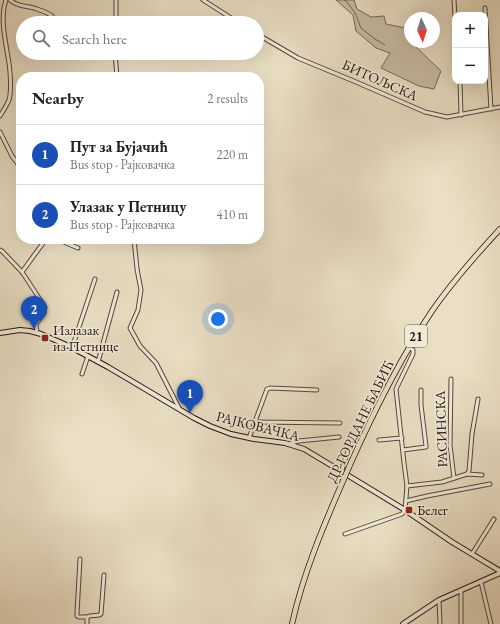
<!DOCTYPE html>
<html lang="en">
<head>
<meta charset="utf-8">
<style>
  body { margin:0; font-family:"EB Garamond",serif; background:#f2f2f2; color:#222 }
  .controls { position:absolute; right:12px; top:12px; display:grid; overflow:hidden; border-radius:8px; box-shadow:0 4px 16px #0002 }
  .controls button { width:36px; height:36px; display:grid; place-items:center; padding:0; border:0; border-bottom:1px solid #e0e0e0; background:#fff; color:#222; font:20px sans-serif }
  .compass { position:absolute; left:404px; top:12px; width:36px; height:36px; border-radius:50%; background:#fff; box-shadow:0 4px 16px #0002; rotate:176deg }
  .you { position:absolute; left:218px; top:319px; width:14px; height:14px; margin:-10px; border:3px solid #fff; border-radius:50%; background:#1a73e8; box-shadow:0 0 0 6px #1a73e833 }
  .badge { display:grid; place-items:center; width:26px; height:26px; border-radius:50%; background:#d93025; color:#fff; font-size:13px; font-weight:700 }
  .pin { position:absolute; translate:-50% -33px; filter:drop-shadow(0 1px 2px #0008) }
  .pin::after { content:''; position:absolute; top:21px; width:14px; height:12px; background:inherit; clip-path:polygon(0 0,100% 0,50% 100%) }
  .list { margin:0; padding:0; list-style:none }
  h2 { display:flex; justify-content:space-between; align-items:center; height:52px; margin:0; padding:0 16px; font-size:17px }
  h2 small { font-size:13px; font-weight:400; color:#767676 }
  .list li { display:grid; grid-template-columns:26px 1fr auto; gap:12px; align-items:center; box-sizing:border-box; height:60px; padding:0 16px; border-top:1px solid #e0e0e0 }
  .list b { display:block; font-size:15px; white-space:nowrap }
  .list p { margin:0; font-size:13px; white-space:nowrap; color:#767676 }
  .list em { font-size:13px; font-style:normal; color:#767676 }
  .icon { flex:none; width:22px; height:22px; fill:none; stroke:currentColor; stroke-width:2; stroke-linecap:round; stroke-linejoin:round }
  .map { position:relative; flex:none; width:500px; height:624px; overflow:hidden }
  .search { position:absolute; background:#fff; box-shadow:0 4px 16px #0002; left:16px; top:16px; width:248px; height:44px; display:flex; align-items:center; gap:10px; box-sizing:border-box; padding:0 14px; border-radius:22px; color:#767676; font-size:15px }
  .panel { position:absolute; background:#fff; box-shadow:0 4px 16px #0002; left:16px; top:72px; width:248px; height:172px; border-radius:16px }
  .map>svg:first-child { display:block }
  .green { fill:#c8bca6; stroke:#74685a }
  .lines { fill:none; stroke-linecap:round; stroke-linejoin:round }
  .stream { stroke:#706457; stroke-width:1 }
  .minor-casing { stroke:#52473c; stroke-width:5 }
  .secondary-casing { stroke:#20140e; stroke-width:6 }
  .primary-casing { stroke:#20140e; stroke-width:6 }
  .minor { stroke:#f1ead9; stroke-width:3 }
  .secondary { stroke:#f1ead9; stroke-width:4 }
  .primary { stroke:#eadfc5; stroke-width:4.5 }
  .primary-bridge-casing { stroke:#20140e; stroke-width:6; stroke-linecap:butt }
  .primary-bridge { stroke:#eadfc5; stroke-width:4.5 }
  .poi-dot { fill:#8f2418; stroke:#f1ead9; stroke-width:1.5 }
  .labels { text-anchor:middle; dominant-baseline:central; stroke-width:3.5; stroke-linejoin:round; paint-order:stroke }
  .shield { fill:#f1ead9; stroke:#5f544b; stroke-width:1 }
  .shield-label { font-size:13px; font-weight:bold; fill:#20140e }
  .street-label { font-size:14px; fill:#20140e; stroke:#f1ead9 }
  .poi-label { font-size:14px; fill:#20140e; stroke:#f1ead9; text-anchor:start }
</style>
</head>
<body>
<div class="map">
<svg width="500" height="624" viewBox="0 0 500 624">
  <rect width="100%" height="100%" fill="#eadfc5"/>
  <filter id="stains"><feTurbulence type="fractalNoise" baseFrequency=".005" numOctaves="4"/><feColorMatrix values="0 0 0 0 .2 0 0 0 0 .09 0 0 0 0 .02 0 0 0 .5 -.17"/></filter>
  <radialGradient id="worn" r=".72"><stop offset=".6" stop-color="#630" stop-opacity="0"/><stop offset="1" stop-color="#630" stop-opacity=".3"/></radialGradient>
  <path class="green" d="M336,0H354L357,9L371,17L384,16L386,24L410,29V42H413L412,43L441,71L434,89L419,86L381,68L390,53L376,48L356,31L353,15Z"/>
  <g class="lines">
    <path class="stream" d="M344,0L347,2L355,13L361,28L375,39L385,45"/>
    <g class="minor-casing">
      <g id="minor">
        <path d="M10,0C17,7 29,6 37,9C43,11 48,13 52,16L55,23"/>
        <path d="M203,0L239,23"/>
        <path d="M454,0L455,17"/>
        <path d="M485,8L491,109"/>
        <path d="M116,23V0"/>
        <path d="M257,34L298,58L356,82L425,112L447,117L500,107"/>
        <path d="M115,53L117,77"/>
        <path d="M460,81L461,115"/>
        <path d="M0,116C3,111 7,105 9,100C12,90 10,67 8,57C5,39 0,17 6,0"/>
        <path d="M0,132L12,156L21,168"/>
        <path d="M57,239L78,248"/>
        <path d="M134,239L137,269L141,290L138,310L130,328L140,346L156,363L179,408"/>
        <path d="M0,250L2,251L22,272L45,307L44,313L36,324L37,333"/>
        <path d="M22,272L46,239"/>
        <path d="M72,348L95,279"/>
        <path d="M98,362L117,292"/>
        <path d="M82,374L88,356"/>
        <path d="M451,379L450,445L454,478"/>
        <path d="M255,422L340,423"/>
        <path d="M249,438L267,389L270,388L317,390"/>
        <path d="M379,440L402,438"/>
        <path d="M287,444L299,441L339,437"/>
        <path d="M403,450L426,447V446L421,405V390"/>
        <path d="M342,472L343,465L351,443"/>
        <path d="M467,474L469,471L472,434L478,399"/>
        <path d="M407,486L442,482L467,474L482,475"/>
        <path d="M406,501L427,496L490,484"/>
        <path d="M345,534L402,514L405,510L407,486L404,463L396,389L413,354V350L409,347"/>
        <path d="M472,554L494,519"/>
        <path d="M80,559L77,613V616L79,617H87V624"/>
        <path d="M481,582L491,624"/>
        <path d="M439,600L440,624"/>
        <path d="M87,617C92,614 98,617 101,614L104,575"/>
        <path d="M461,624V590"/>
      </g>
    </g>
    <g class="secondary-casing">
      <g id="secondary">
        <path d="M0,333L20,330L30,331L41,334L69,346L108,367L194,418L210,426L231,434L254,439L285,443L304,449L349,476L405,510L452,542L500,571"/>
        <path d="M403,624L439,600L500,573"/>
      </g>
    </g>
    <g class="primary-casing">
      <g id="primary">
        <path d="M349,467C373,413 399,360 432,311C452,282 476,255 500,229"/>
        <path d="M292,624C303,574 323,527 343,481"/>
      </g>
    </g>
    <use href="#minor" class="minor"/>
    <use href="#secondary" class="secondary"/>
    <use href="#primary" class="primary"/>
    <g class="primary-bridge-casing">
      <path id="primary-bridge" d="M343,481L349,467"/>
    </g>
    <use href="#primary-bridge" class="primary-bridge"/>
  </g>
  <g class="poi-dot">
    <rect x="41" y="334" width="8" height="8" rx="2"/>
    <rect x="405" y="506" width="8" height="8" rx="2"/>
  </g>
  <g class="labels">
    <rect class="shield" x="405" y="325" width="22" height="22" rx="3"/>
    <g class="shield-label">
      <text x="416" y="336">21</text>
    </g>
    <g class="street-label">
      <text transform="translate(380 80) rotate(24)">БИТОЉСКА</text>
      <text transform="translate(360 421) rotate(-64)">ДР ГОРДАНЕ БАБИЋ</text>
      <text transform="translate(258 426) rotate(14)">РАЈКОВАЧКА</text>
      <text transform="translate(441 429) rotate(-92)">РАСИНСКА</text>
    </g>
    <g class="poi-label">
      <text x="53" y="330">Излазак<tspan x="53" dy="16">из Петнице</tspan></text>
      <text x="417" y="510">Белег</text>
    </g>
  </g>
  <rect width="100%" height="100%" filter="url(#stains)"/>
  <rect width="100%" height="100%" fill="url(#worn)"/>
</svg>
<div class="controls">
<button>+</button>
<button>−</button>
</div>
<svg class="compass" viewBox="-18 -18 36 36"><path d="M0-13l5 13h-10z" fill="#e53935"/><path d="M0 13l5-13h-10z" fill="#767676"/></svg>
<div class="you"></div>
<div class="pin badge" style="left:190px;top:413px;background:#1a4fb4">1</div>
<div class="pin badge" style="left:34px;top:329px;background:#1a4fb4">2</div>
<div class="search"><svg class="icon" aria-label="search" viewBox="0 0 24 24"><circle cx="10" cy="10" r="6"/><path d="M15 15l6 6"/></svg>Search here</div>
<section class="panel">
<h2>Nearby<small>2 results</small></h2>
<ul class="list">
<li><span class="badge" style="background:#1a4fb4">1</span><div><b>Пут за Бујачић</b><p>Bus stop · Рајковачка</p></div><em>220 m</em></li>
<li><span class="badge" style="background:#1a4fb4">2</span><div><b>Улазак у Петницу</b><p>Bus stop · Рајковачка</p></div><em>410 m</em></li>
</ul>
</section>
</div>
</body>
</html>
